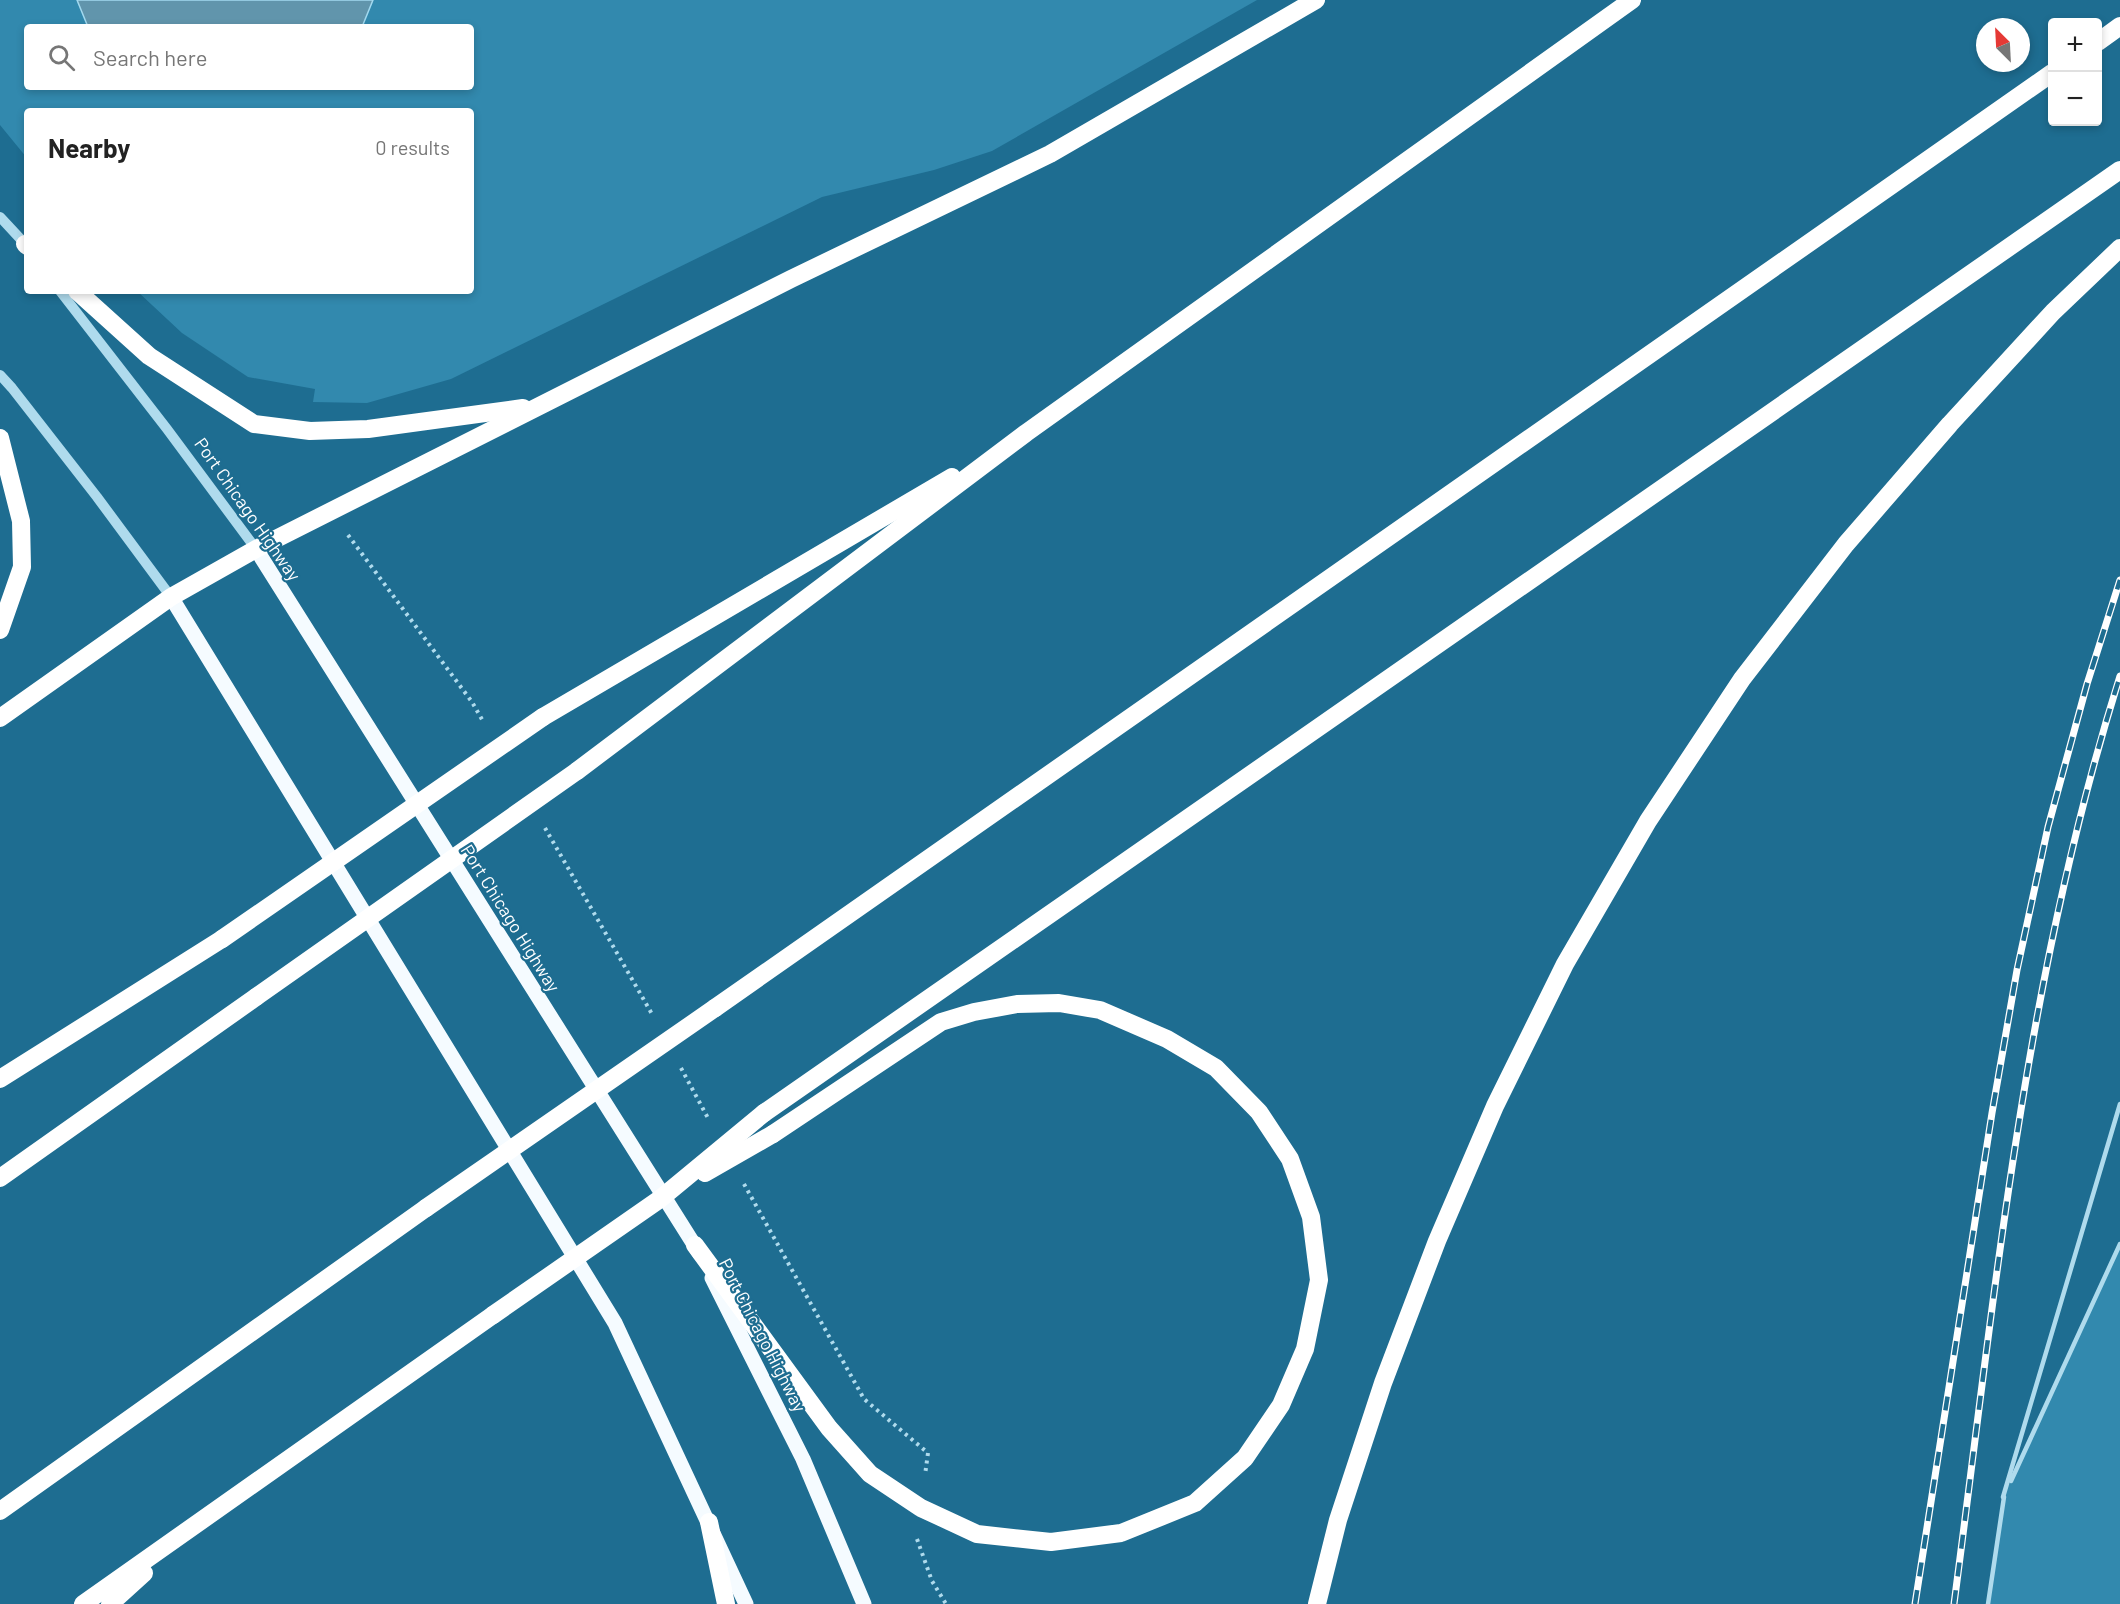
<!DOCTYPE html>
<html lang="en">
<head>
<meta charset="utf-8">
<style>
  body { margin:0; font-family:Barlow,sans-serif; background:#f6f6f6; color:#222 }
  .controls { position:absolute; right:18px; top:18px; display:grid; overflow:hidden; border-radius:6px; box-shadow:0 3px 9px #0003 }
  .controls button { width:54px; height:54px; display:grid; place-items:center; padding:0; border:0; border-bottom:2px solid #e0e0e0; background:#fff; color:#222; font:30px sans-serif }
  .compass { position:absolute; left:1976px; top:18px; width:54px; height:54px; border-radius:50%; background:#fff; box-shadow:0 3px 9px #0003; rotate:336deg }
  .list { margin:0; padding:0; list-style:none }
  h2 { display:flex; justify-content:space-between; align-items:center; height:78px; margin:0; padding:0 24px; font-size:26px }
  h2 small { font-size:20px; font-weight:400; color:#767676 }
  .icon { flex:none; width:33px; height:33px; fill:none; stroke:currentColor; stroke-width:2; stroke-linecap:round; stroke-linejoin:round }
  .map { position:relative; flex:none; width:2120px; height:1604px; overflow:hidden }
  .search { position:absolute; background:#fff; box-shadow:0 3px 9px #0003; left:24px; top:24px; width:450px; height:66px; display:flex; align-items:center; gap:15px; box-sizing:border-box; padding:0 21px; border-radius:6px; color:#767676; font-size:22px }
  .panel { position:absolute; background:#fff; box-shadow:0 3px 9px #0003; left:24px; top:108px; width:450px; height:186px; border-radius:6px }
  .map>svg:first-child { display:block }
  .green { fill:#3289ae; fill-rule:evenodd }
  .water { fill:#6195ac; stroke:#a2d9ef; stroke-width:1.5 }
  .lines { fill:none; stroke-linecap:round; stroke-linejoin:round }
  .path { stroke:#afdbed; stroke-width:4; stroke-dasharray:3 4.5; stroke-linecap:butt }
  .service { stroke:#afdbed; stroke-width:4.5 }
  .tertiary { stroke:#afdbed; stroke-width:10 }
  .primary { stroke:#f5fbff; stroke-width:15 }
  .motorway { stroke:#fff; stroke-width:18 }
  .rail-casing { stroke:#fff; stroke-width:7 }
  .rail { stroke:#1e6d91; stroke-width:4.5; stroke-dasharray:14; stroke-linecap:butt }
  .motorway-bridge { stroke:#fff; stroke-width:18 }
  .labels { text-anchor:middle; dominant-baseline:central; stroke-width:4.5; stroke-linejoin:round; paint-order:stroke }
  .street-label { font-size:18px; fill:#fff; stroke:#1e6d91 }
</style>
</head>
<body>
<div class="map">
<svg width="2120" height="1604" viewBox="0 0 2120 1604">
  <rect width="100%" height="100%" fill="#1e6d91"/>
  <g class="green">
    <path d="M0,0H1257L992,151L934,170L822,197L451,379L367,403L313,402L315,389L248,377L182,333L137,291H471V111H27V158L0,125ZM27,27H471V87H27Z"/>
    <path d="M2120,1244V1604H1988L2003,1497Z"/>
  </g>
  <path class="water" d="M77,0H373L362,27H88Z"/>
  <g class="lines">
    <g class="path">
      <path d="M348,535L472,702L484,723"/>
      <path d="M545,828L652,1014"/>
      <path d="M681,1068L709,1120"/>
      <path d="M744,1184L864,1399L928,1453L925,1475"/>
      <path d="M917,1539L932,1581L946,1604"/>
    </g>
    <g class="service">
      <path d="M2011,1481L2120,1244"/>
      <path d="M2003,1497L2120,1104"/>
      <path d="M1988,1604L2004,1497"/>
    </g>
    <g class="tertiary">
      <path d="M0,217L27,246"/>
      <path d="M60,291L167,429L256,549"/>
      <path d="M0,375L12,388L97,497L171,597"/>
    </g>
    <g class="primary">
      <path d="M256,549L700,1254"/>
      <path d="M171,597L615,1323L746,1604"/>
      <path d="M712,1278L803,1459L864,1604"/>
    </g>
    <g class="motorway">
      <path d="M2098,42L2120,26"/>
      <path d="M25,244L27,246"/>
      <path d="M77,291L149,356L254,424L310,431L368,429L523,408"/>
      <path d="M0,438L21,521L22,567L0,630"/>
      <path d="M543,717L952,477"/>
      <path d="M0,718L171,597L256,549L791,279L1050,154L1316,0"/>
      <path d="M577,771L1026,433L1632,0"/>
      <path d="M715,1008L2052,73"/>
      <path d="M0,1079L222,939"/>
      <path d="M764,1113L2120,170"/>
      <path d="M0,1178L256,997"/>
      <path d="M695,1245L829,1428L870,1474L921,1508L977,1534L1051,1542L1121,1533L1195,1503L1245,1458L1281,1405L1305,1349L1319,1280L1311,1217L1290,1159L1259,1112L1216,1068L1167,1039L1100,1010L1059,1003L1017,1004L974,1012L941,1022L773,1134"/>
      <path d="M0,1511L426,1208"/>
      <path d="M709,1522L726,1604"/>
      <path d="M83,1604L493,1315"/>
      <path d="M110,1604L144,1573"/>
      <path d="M1317,1604L1338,1520L1383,1383L1437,1241L1495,1106L1565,964L1648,821L1742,679L1846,544L1950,424L2053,312L2120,248"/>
    </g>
    <g class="rail-casing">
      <g id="rail">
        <path d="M1915,1604L1992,1113L2017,970L2048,827L2087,684L2120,580"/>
        <path d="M1954,1604C1995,1294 2025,976 2120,676"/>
      </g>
    </g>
    <use href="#rail" class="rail"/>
    <g class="motorway-bridge">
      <path d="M222,939L543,717"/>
      <path d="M256,997L577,771"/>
      <path d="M705,1173L773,1134"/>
      <path d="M426,1208L715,1008"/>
      <path d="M493,1315L660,1199L764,1113"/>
    </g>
  </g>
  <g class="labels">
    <g class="street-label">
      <text transform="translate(248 509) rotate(55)">Port Chicago Highway</text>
      <text transform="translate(511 918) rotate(58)">Port Chicago Highway</text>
      <text transform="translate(763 1335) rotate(63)">Port Chicago Highway</text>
    </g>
  </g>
</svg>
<div class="controls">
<button>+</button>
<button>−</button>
</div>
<svg class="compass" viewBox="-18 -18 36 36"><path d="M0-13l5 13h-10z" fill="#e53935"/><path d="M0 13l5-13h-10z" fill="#767676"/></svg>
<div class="search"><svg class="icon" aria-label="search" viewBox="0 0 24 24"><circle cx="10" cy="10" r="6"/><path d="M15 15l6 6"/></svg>Search here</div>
<section class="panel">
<h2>Nearby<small>0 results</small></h2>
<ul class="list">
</ul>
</section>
</div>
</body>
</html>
